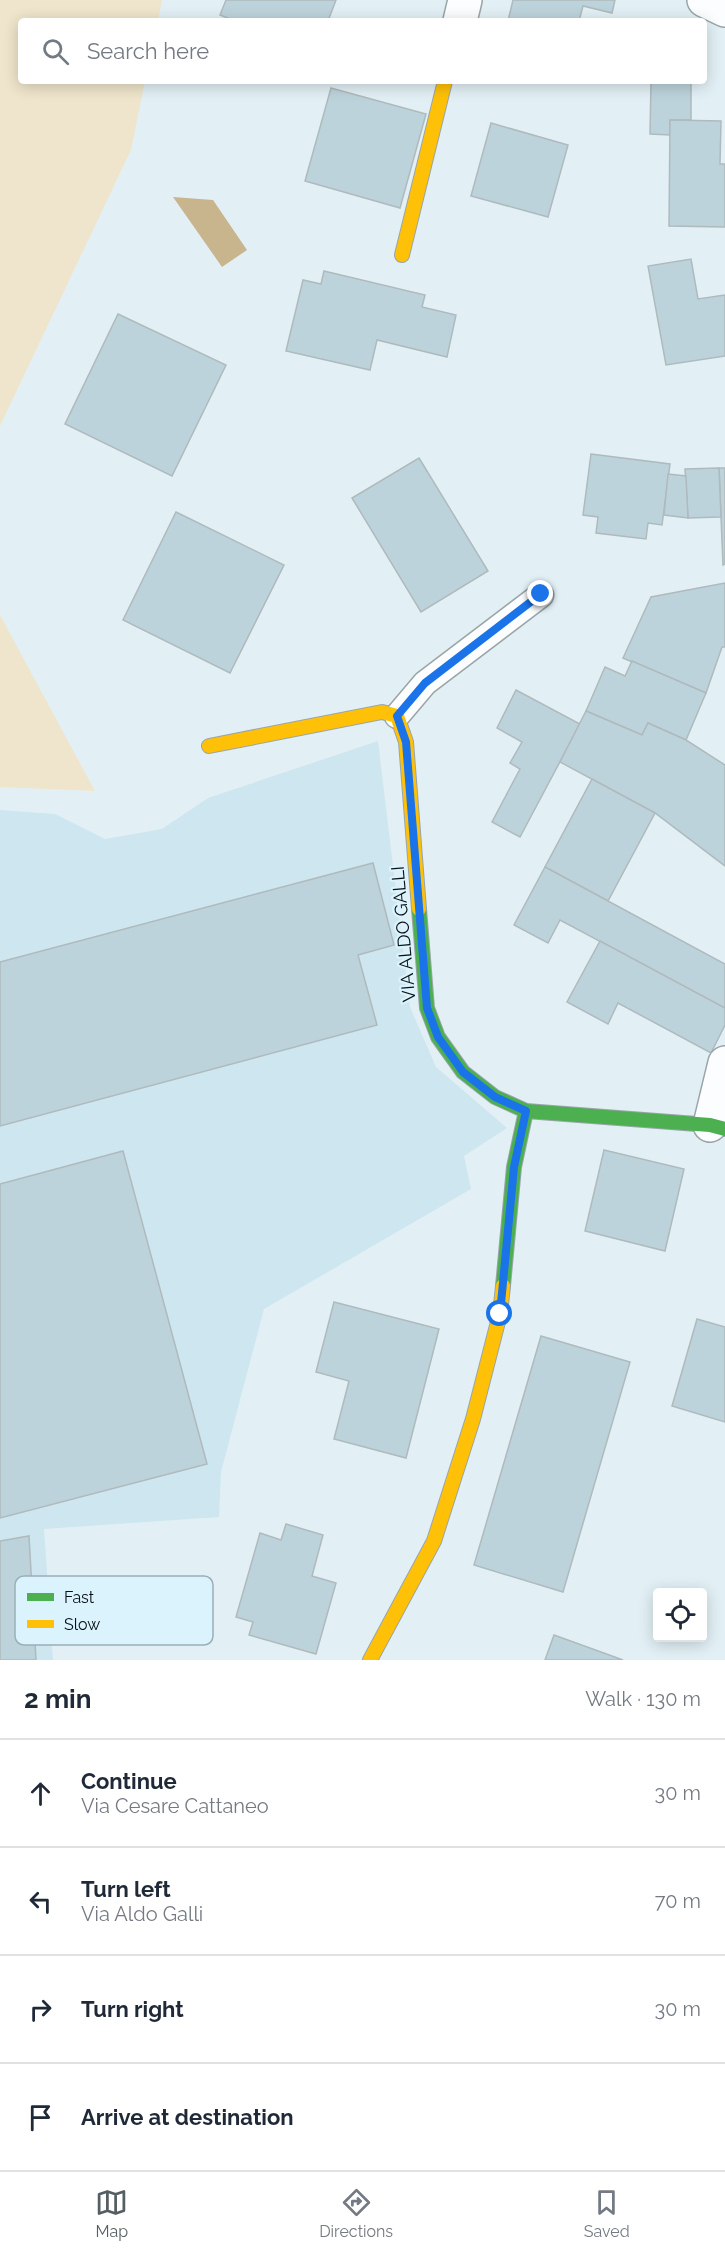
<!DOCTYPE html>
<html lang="en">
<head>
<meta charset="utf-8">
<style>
  body { margin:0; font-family:Raleway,sans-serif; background:#f2f2f3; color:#1f2937 }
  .controls { position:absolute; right:18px; bottom:18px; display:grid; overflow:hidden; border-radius:6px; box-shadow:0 3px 15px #0003 }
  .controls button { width:54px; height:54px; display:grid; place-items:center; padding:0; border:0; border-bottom:2px solid #e0e1e3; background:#fff; color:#1f2937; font:30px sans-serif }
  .stop { position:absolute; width:18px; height:18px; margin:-14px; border:4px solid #1a73e8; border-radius:50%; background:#fff }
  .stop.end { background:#1a73e8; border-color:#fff; box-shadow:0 2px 6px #0008 }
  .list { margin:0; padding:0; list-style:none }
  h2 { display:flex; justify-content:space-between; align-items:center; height:78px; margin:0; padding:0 24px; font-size:26px }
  h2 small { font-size:20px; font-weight:400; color:#747a83 }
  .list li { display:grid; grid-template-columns:39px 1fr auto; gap:18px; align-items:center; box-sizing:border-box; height:108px; padding:0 24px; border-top:2px solid #e0e1e3 }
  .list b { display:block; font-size:22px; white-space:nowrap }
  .list p { margin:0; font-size:20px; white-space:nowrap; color:#747a83 }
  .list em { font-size:20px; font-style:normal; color:#747a83 }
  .icon { flex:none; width:33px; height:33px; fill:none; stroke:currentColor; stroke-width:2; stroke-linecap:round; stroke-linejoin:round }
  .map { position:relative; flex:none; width:725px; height:1660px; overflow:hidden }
  .search { position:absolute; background:#fff; box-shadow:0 3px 15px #0003; left:18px; right:18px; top:18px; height:66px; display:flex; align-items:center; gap:15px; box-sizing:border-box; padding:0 21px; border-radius:6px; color:#747a83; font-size:22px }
  .sheet { height:510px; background:#fff }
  nav { display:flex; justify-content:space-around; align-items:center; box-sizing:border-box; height:84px; border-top:2px solid #e0e1e3; background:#fff; font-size:16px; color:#747a83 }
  nav a { display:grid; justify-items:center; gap:3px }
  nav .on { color:#545e63 }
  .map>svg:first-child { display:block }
  .built { fill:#cee6ef }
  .green { fill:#efe5cc }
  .water { fill:#c8b58d }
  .building { fill:#bdd3db; stroke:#afbabd; stroke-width:1.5 }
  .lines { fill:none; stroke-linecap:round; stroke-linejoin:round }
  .lane-casing { stroke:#9aa5a9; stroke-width:27 }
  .street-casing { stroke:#9aa5a9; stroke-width:36 }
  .fast-casing { stroke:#9aa5a9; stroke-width:16 }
  .slow-casing { stroke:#9aa5a9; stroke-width:16 }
  .lane { stroke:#fbfdfe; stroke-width:24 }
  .street { stroke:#fbfdfe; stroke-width:33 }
  .fast { stroke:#4caf50; stroke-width:14 }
  .slow { stroke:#ffc107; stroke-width:14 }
  .route { stroke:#1a73e8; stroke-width:8 }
  .labels { text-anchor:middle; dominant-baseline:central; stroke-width:4.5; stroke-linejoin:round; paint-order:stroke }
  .street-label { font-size:18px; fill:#081014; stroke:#daf3fd }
  .key { fill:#daf3fd; stroke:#9bafb7; stroke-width:1.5 }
  .key-label { font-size:16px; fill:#081014 }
</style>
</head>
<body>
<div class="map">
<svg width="725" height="1660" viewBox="0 0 725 1660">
  <rect width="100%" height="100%" fill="#e2f0f5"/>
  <path class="built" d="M378,741L410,1007L436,1067L507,1128L464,1156L471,1189L264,1309L221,1472L219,1517L44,1529L53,1660H0V810L55,814L105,839L162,829L208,798Z"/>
  <g class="green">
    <path d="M0,0H162L158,21H21V81H145L131,150L0,426Z"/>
    <path d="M0,615L95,791L0,787Z"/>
  </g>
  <path class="water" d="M173,197L213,200L247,250L222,267Z"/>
  <g class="building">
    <path d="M226,0H336L328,21H235L220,15Z"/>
    <path d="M513,0H615L612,13L583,6L579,21H508Z"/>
    <path d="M651,81H691V120H670V135L650,134Z"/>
    <path d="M331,88L426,114L400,208L305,181Z"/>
    <path d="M670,120L721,121L720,164H725V227L669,226Z"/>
    <path d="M491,123L568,145L548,217L471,196Z"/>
    <path d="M691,259L698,299L725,295V356L666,365L648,266Z"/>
    <path d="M324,271L425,295L422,307L456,315L447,357L377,340L370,370L286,351L303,280L321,284Z"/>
    <path d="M118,314L226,365L172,476L65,424Z"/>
    <path d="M591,454L670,464L662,525L648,523L646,539L596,533L598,517L583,515Z"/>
    <path d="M419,458L488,571L421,612L352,498Z"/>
    <path d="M719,468H725V564L723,565Z"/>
    <path d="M719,468L721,517L688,518L685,469Z"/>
    <path d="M668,474L686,476L688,518L664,515Z"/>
    <path d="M176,512L284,565L230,673L123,620Z"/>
    <path d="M725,583V647H722L706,693L623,658L651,597Z"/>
    <path d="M632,661L706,693L686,740L648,723L642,735L586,711L605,667L625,676Z"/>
    <path d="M516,690L580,724L520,837L492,822L520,769L510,763L522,742L497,728Z"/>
    <path d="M586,711L642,735L648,723L686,740L725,765V866L655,813L560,762Z"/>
    <path d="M592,779L655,813L608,901L545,867Z"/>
    <path d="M373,863L394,945L358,955L377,1025L0,1126V962Z"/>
    <path d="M545,867L725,964V1008L560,920L548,943L514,925Z"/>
    <path d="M600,941L725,1008V1025L711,1053L618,1003L608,1024L567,1002Z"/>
    <path d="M604,1150L684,1169L665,1251L585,1231Z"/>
    <path d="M123,1151L207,1464L0,1518V1184Z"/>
    <path d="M334,1302L439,1329L406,1458L334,1439L349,1381L316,1372Z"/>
    <path d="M697,1319L725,1327V1422L672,1406Z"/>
    <path d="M541,1336L630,1362L563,1592L474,1565Z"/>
    <path d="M286,1524L323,1535L312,1576L336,1583L316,1654L249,1635L253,1622L236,1617L260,1533L281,1540Z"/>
    <path d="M29,1536L36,1660H0V1541Z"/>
    <path d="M554,1635L623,1660H545Z"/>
  </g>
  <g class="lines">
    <g class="lane-casing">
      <path id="lane" d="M397,716L425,683L541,595"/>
    </g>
    <g class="street-casing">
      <g id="street">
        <path d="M704,0L725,10"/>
        <path d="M460,21L465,0"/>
        <path d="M710,1125L725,1063"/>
      </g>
    </g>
    <g class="fast-casing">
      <g id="fast">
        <path d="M419,909L427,1008L438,1037L463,1072L495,1097L526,1111L710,1125L725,1129"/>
        <path d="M503,1286L514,1167L526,1111"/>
      </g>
    </g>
    <g class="slow-casing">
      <g id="slow">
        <path d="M402,255L445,81"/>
        <path d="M209,746L382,712L397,716L406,742L419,909"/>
        <path d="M370,1660L434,1541L473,1419L500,1314L503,1286"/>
      </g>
    </g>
    <use href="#lane" class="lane"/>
    <use href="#street" class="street"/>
    <use href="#fast" class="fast"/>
    <use href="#slow" class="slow"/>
  </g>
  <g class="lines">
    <path class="route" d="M500,1314L514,1167L526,1111L495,1097L463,1072L438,1037L427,1008L406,742L397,716L425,683L541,594"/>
  </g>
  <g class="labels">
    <g class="street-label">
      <text transform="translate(403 934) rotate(-95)">VIA ALDO GALLI</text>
    </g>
  </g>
  <rect x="15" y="1576" width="198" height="69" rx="9" class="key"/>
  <rect x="27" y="1593" width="27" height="8" fill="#4caf50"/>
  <rect x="27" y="1620" width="27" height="8" fill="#ffc107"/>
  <g class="key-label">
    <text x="64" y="1603">Fast</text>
    <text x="64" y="1630">Slow</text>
  </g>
</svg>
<div class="controls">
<button><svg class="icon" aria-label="locate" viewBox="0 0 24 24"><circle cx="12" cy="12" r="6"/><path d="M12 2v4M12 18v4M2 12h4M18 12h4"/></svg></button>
</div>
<div class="stop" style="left:500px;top:1314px"></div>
<div class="stop end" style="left:541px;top:594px"></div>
<div class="search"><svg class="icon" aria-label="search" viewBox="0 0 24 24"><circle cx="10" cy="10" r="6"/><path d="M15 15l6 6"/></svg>Search here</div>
</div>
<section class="sheet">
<h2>2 min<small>Walk · 130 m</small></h2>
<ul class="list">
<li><svg class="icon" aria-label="ahead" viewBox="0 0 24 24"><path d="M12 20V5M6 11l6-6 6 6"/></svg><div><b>Continue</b><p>Via Cesare Cattaneo</p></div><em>30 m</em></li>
<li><svg class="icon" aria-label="left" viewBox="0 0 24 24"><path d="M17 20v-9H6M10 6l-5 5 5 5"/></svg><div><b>Turn left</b><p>Via Aldo Galli</p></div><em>70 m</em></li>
<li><svg class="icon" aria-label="right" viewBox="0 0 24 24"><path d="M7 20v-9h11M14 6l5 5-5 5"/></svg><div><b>Turn right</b></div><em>30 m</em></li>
<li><svg class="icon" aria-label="arrive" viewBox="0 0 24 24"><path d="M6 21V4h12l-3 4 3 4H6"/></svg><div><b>Arrive at destination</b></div></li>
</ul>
</section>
<nav>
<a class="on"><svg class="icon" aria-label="map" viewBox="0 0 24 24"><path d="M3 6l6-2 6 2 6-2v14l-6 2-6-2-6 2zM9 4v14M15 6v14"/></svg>Map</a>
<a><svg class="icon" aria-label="directions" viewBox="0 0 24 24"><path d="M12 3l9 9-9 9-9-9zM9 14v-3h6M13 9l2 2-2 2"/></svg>Directions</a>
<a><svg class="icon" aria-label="saved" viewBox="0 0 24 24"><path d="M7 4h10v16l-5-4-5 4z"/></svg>Saved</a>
</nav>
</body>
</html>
